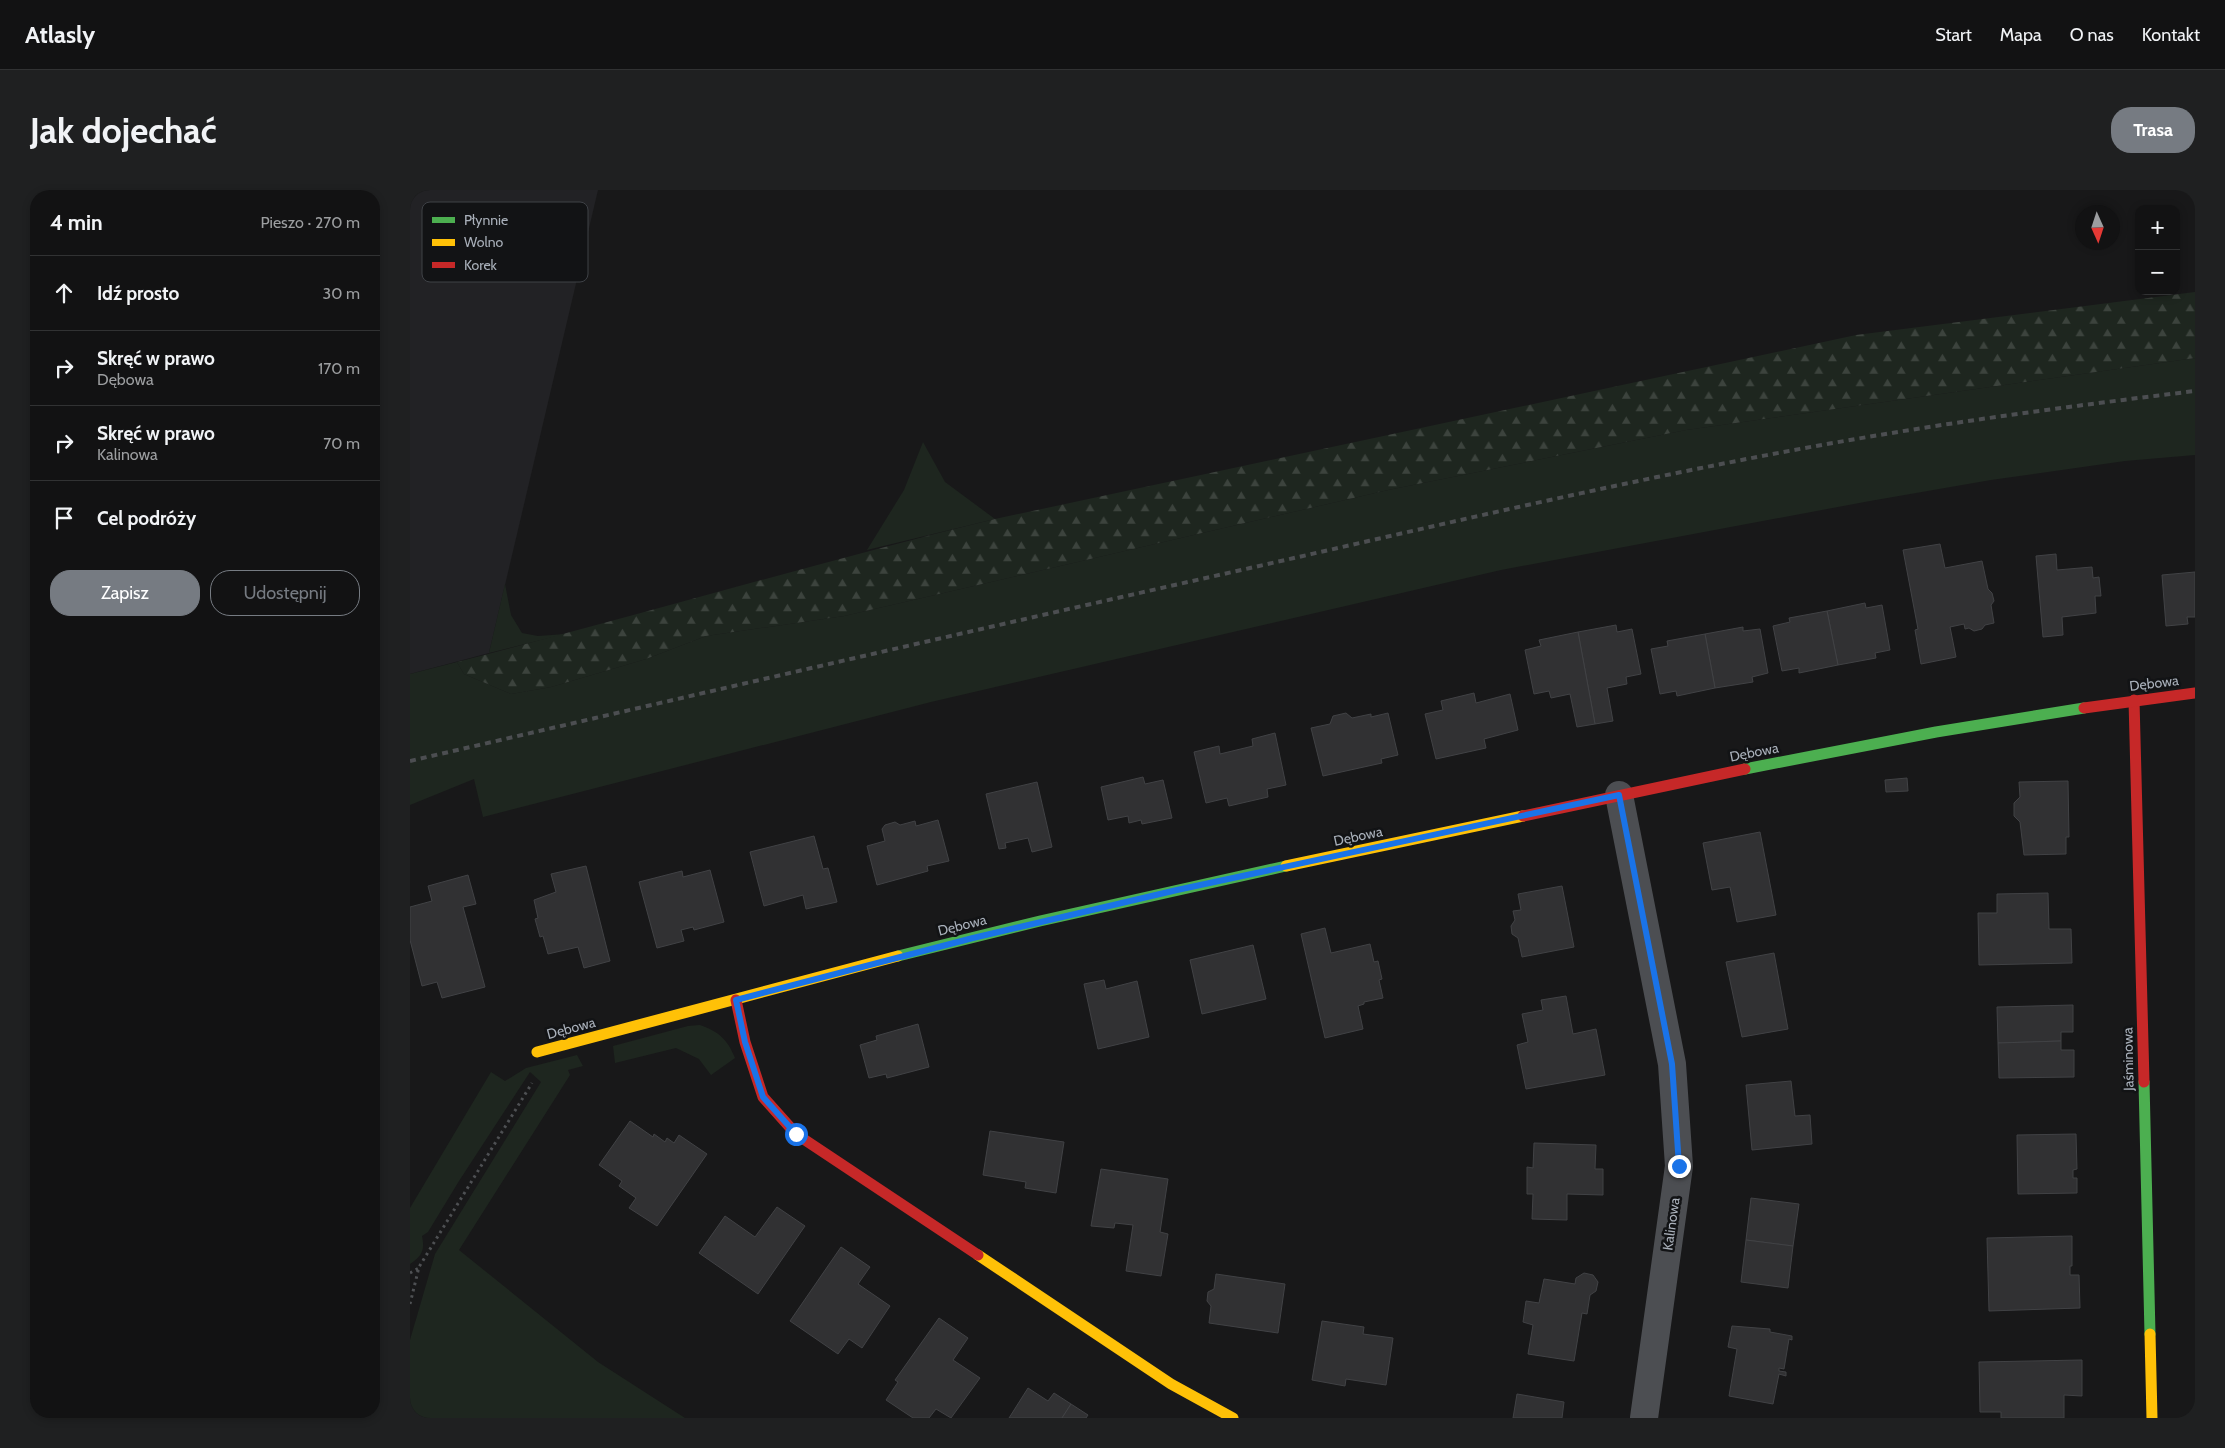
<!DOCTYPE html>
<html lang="pl">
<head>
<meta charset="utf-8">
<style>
  body { margin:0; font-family:Cabin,sans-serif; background:#1f2021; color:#f1f3f6 }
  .controls { position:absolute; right:15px; top:15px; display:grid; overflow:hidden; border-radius:10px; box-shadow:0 2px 8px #0003 }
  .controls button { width:45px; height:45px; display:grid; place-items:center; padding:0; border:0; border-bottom:1px solid #313233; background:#121213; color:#f1f3f6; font:25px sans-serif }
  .compass { position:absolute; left:1665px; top:15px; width:45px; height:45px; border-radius:50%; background:#121213; box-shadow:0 2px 8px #0003; rotate:177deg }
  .stop { position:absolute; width:15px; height:15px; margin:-11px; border:4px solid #1a73e8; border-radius:50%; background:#fff }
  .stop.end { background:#1a73e8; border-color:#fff; box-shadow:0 1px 5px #0008 }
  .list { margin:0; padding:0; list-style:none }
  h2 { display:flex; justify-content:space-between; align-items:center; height:65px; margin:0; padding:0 20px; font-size:21px }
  h2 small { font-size:16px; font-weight:400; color:#9c9ea0 }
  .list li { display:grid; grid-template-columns:32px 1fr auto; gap:15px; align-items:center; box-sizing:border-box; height:75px; padding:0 20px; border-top:1px solid #313233 }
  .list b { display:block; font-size:19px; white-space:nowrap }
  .list p { margin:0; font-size:16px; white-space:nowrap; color:#9c9ea0 }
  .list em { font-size:16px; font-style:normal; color:#9c9ea0 }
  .actions { display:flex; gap:10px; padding:15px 20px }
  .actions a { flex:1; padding:11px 0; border:1px solid #767b82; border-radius:20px; text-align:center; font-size:18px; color:#767b82 }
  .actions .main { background:#767b82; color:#fff }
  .icon { flex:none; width:28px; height:28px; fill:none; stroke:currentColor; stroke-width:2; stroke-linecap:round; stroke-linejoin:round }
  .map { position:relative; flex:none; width:1785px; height:1228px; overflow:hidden; border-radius:20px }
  header { display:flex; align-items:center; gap:30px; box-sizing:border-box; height:70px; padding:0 25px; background:#121213; border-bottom:1px solid #313233 }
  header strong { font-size:24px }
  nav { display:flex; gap:28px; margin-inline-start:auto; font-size:18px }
  .intro { display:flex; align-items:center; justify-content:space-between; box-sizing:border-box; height:120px; padding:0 30px }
  h1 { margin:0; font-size:35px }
  .button { padding:12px 22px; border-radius:20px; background:#767b82; color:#fff; font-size:18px; font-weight:700 }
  main { display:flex; gap:30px; padding:0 30px }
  aside { flex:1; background:#121213; border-radius:20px; box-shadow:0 2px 8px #0003 }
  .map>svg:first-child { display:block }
  .built { fill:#222225 }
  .green { fill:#1e261f }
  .forest { fill:url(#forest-firs) }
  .building { fill:#313133; stroke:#414245 }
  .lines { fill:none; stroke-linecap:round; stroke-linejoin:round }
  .path { stroke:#4e5053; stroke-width:3; stroke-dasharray:2.5 4; stroke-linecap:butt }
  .street { stroke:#4c4e52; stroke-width:28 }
  .fast { stroke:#4caf50; stroke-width:11 }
  .slow { stroke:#ffc107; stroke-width:11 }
  .jam { stroke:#c62828; stroke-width:11 }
  .rail { stroke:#4c4e51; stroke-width:4; stroke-dasharray:6 5; stroke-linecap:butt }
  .route { stroke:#1a73e8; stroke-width:6 }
  .labels { text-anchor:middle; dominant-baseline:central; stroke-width:5; stroke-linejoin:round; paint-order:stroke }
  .street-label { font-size:14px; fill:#a9b0ba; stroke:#121315 }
  .key { fill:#121315; stroke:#3f4247; stroke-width:1 }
  .key-label { font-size:14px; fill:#a9b0ba }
</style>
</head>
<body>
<header>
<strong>Atlasly</strong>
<nav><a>Start</a><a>Mapa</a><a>O nas</a><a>Kontakt</a></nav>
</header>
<div class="intro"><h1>Jak dojechać</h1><a class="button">Trasa</a></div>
<main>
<aside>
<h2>4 min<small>Pieszo · 270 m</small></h2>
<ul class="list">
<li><svg class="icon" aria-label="ahead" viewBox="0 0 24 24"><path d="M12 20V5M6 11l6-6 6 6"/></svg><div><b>Idź prosto</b></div><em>30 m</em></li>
<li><svg class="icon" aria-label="right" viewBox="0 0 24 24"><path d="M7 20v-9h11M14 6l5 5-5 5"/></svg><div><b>Skręć w prawo</b><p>Dębowa</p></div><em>170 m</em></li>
<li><svg class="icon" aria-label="right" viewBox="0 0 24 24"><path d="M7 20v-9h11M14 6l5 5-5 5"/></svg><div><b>Skręć w prawo</b><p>Kalinowa</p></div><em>70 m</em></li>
<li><svg class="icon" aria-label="arrive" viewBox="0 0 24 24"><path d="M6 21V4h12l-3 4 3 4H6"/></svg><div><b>Cel podróży</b></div></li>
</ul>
<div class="actions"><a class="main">Zapisz</a><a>Udostępnij</a></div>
</aside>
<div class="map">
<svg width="1785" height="1228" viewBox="0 0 1785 1228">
  <defs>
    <pattern id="forest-firs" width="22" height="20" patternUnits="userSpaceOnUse" patternTransform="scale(1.25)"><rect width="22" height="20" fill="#1e261f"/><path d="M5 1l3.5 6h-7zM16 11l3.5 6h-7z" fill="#3c433d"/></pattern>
  </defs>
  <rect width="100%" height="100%" fill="#181819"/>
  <path class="built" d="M0,0H188L79,463L0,484Z"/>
  <g class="green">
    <path d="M1785,168V265L1715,271L1581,290L1460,311L1091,380L521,512L73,627L64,589L0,615V484L47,472L54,484L101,504L141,497L236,469L296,446L434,426L978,300L1276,240Z"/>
    <path d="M513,252L535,292L585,329L457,360L494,300Z"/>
    <path d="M95,394L101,425L112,443L128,446L155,444L79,463Z"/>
    <path d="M290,835C308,841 318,850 325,868L301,885L289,869L266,858L205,873L203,856L278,836Z"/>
    <path d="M167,865L173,876L158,880L160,885L49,1060L188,1172L275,1228H0V1150L25,1064L131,892L120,882L49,991L18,1042L12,1046C15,1060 12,1066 0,1074V1018L81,882L95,891L116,878Z"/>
  </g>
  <path class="forest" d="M1785,102V168L1276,240L978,300L434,426L296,446L236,469L141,497L101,504L54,484L47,472C227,426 405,373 585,329L1446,145Z"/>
  <g class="building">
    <path d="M1530,354L1535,378L1572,371L1578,399L1582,403L1584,411L1581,415L1584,433L1575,435L1572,439L1564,441L1559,438L1555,439L1554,434L1540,437L1546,467L1511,474L1505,440L1508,439L1493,360Z"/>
    <path d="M1646,364L1647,380L1682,377L1683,388L1689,387L1691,406H1685L1686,423L1652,427L1653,445L1633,447L1626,366Z"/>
    <path d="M1785,382V427H1777L1778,434L1756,436L1752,385Z"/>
    <path d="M1455,413L1456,418L1472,415L1480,460L1465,463L1466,468L1428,475L1417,421Z"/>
    <path d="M1417,421L1428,475L1389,483V478L1372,481L1363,436L1380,432L1379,428Z"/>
    <path d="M1206,435L1207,442L1222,439L1231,484L1216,487L1217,494L1197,498L1203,531L1185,534L1168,442Z"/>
    <path d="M1333,437V441L1350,439L1358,483L1342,487L1343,492L1305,498L1295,444Z"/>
    <path d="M1168,442L1185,534L1167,537L1160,504L1141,508L1139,501L1124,504L1115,460L1131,456L1129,450Z"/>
    <path d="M1295,444L1305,498L1267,506L1266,501L1250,504L1241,459L1258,456L1257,451Z"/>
    <path d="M1064,503L1066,513L1100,504L1108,540L1074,549L1076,558L1026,569L1015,524L1033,520L1031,511Z"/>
    <path d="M936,523L942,528L961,524V527L978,523L988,565L971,569L972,573L913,586L901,538L920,534L923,526Z"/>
    <path d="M865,543L876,595L857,599L858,607L819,616L817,608L796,613L784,562L809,556L810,564L843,556L842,549Z"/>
    <path d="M733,587L735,594L753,590L762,628L732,634L731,630L719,633L718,626L698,630L691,597Z"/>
    <path d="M1497,588L1498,601L1476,602L1475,590Z"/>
    <path d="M1658,591L1659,647H1656V664L1614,665L1610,632L1604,626V613L1610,607L1609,592Z"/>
    <path d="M627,592L642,657L622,662L618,648L595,653L596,658L589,659L576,604Z"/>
    <path d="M528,630L539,671L517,676L518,681L467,695L457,656L475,651L472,639L475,635L485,632L490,635L505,631L506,636Z"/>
    <path d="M1350,642L1366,725L1327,732L1320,697L1302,700L1293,653Z"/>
    <path d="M404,646L413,679L418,678L427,712L396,719L393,705L354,716L340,662Z"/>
    <path d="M176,676L200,771L174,778L168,757L138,764L133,746L130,747L125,729L128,728L124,710L146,702L141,684Z"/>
    <path d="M300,680L314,732L284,740L283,737L271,740L274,751L247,758L229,692L272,681L273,687Z"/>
    <path d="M58,685L66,714L53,717L75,797L32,808L27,792L12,796L0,750V717L22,711L18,696Z"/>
    <path d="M1152,696L1164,757L1112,767L1108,748L1102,744L1101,736L1105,730L1103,721L1111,720L1108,704Z"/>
    <path d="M1638,703L1639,739H1661L1662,773L1569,775L1568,723H1587V704Z"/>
    <path d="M915,738L921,763L960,754L964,772L968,771L972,789L969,790L973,808L954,812V814L948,816L953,839L915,848L891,744Z"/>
    <path d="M843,755L856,809L792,824L780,770Z"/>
    <path d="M1364,763L1378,839L1332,847L1316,772Z"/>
    <path d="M694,790L696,799L727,791L739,847L688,859L674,794Z"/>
    <path d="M1156,806L1163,844L1186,839L1195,885L1116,899L1107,855L1118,852L1112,824L1133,820L1131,810Z"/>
    <path d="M1663,815V842H1651V851L1588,853L1587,817Z"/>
    <path d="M508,834L519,877L477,888L476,884L459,888L450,855L467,850L466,846Z"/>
    <path d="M1651,851V860H1664V887L1589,888L1588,853Z"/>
    <path d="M1381,891L1385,926L1400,925L1402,954L1342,960L1336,895Z"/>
    <path d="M220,931L243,947L244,944L255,952L257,948L264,953L269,945L297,964L247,1036L219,1018L226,1008L209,996L212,991L189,975Z"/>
    <path d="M580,941L654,952L646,1003L615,998L616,992L573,985Z"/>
    <path d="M1666,944L1667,979L1663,980V988H1667V1003L1608,1004L1607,945Z"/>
    <path d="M1124,953L1186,955L1185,979H1193V1005L1157,1004V1030L1122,1029L1123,1004H1117V977L1123,978Z"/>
    <path d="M691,979L758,989L750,1042L758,1044L751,1086L716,1081L723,1035L705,1033L704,1038L681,1036Z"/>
    <path d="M1341,1008L1389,1014L1383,1056L1336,1050Z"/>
    <path d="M367,1017L395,1036L348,1104L289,1063L315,1026L345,1047Z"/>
    <path d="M1662,1046V1076H1660V1085H1669L1670,1118L1579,1121L1577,1048Z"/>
    <path d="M1336,1050L1383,1056L1378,1098L1331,1092Z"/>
    <path d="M431,1057L460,1077L448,1094L480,1116L452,1158L439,1149L428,1164L380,1131Z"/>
    <path d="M1174,1083L1183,1085L1188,1092L1186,1101L1180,1105L1177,1124L1172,1123L1164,1171L1118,1164L1123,1135L1113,1132L1116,1111L1129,1113L1134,1089L1165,1094L1166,1088Z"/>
    <path d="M806,1084L875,1094L868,1143L799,1133L801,1116L797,1111L798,1102L804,1099Z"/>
    <path d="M529,1128L558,1148L543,1170L570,1188L541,1228L526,1219L519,1228H503L476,1210L488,1192L485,1190Z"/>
    <path d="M912,1131L954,1137L953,1144L983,1148L976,1195L936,1189L935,1196L902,1190Z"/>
    <path d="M1322,1136L1360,1139V1142L1382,1146V1150L1379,1149L1374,1179L1369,1178V1181L1376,1182V1186L1369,1184L1363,1214L1319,1206L1327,1159L1318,1157Z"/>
    <path d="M1672,1170V1206L1654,1205V1228H1591V1222H1570L1569,1172Z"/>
    <path d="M618,1198L638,1211L644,1203L661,1214L652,1228H599Z"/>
    <path d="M1107,1204L1154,1212L1152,1228H1103Z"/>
    <path d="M661,1214L678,1225L676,1228H652Z"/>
  </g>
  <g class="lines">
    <g class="path">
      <path d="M0,1083L9,1078"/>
      <path d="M0,1114L9,1077L122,893"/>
    </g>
    <path class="street" d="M1209,605L1262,874L1269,976L1234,1228"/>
    <g class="fast">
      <path d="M1335,579L1526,542L1674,518"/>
      <path d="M488,766L630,731L876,676"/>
      <path d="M1734,892L1740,1144"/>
    </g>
    <g class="slow">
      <path d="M876,676L1113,626"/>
      <path d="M127,862L488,766"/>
      <path d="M568,1065L761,1194L823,1228"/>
      <path d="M1740,1144L1742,1228"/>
    </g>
    <g class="jam">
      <path d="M1724,510L1734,892"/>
      <path d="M1674,518L1785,503"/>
      <path d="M1113,626L1335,579"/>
      <path d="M326,810L335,852L353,907L386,944L568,1065"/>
    </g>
    <path class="rail" d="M0,571C280,506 560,441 840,378C1039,333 1238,285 1440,250C1555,230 1670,215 1785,201"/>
  </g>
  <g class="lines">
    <path class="route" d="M386,944L353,907L335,852L326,810L563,748L767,700L1209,605L1262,874L1269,976"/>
  </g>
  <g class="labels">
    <g class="street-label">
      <text transform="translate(1744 493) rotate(-7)">Dębowa</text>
      <text transform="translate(1344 562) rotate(-11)">Dębowa</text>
      <text transform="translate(948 646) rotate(-12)">Dębowa</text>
      <text transform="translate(552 735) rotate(-14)">Dębowa</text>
      <text transform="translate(161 838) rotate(-15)">Dębowa</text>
      <text transform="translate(1718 869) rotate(-91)">Jaśminowa</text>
      <text transform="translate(1261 1034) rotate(-82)">Kalinowa</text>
    </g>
  </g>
  <rect x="12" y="12" width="166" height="80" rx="8" class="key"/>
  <rect x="22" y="27" width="23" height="6" fill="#4caf50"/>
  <rect x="22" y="49" width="23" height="7" fill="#ffc107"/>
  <rect x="22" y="72" width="23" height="6" fill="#c62828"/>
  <g class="key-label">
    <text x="54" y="35">Płynnie</text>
    <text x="54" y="57">Wolno</text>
    <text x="54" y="80">Korek</text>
  </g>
</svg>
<div class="controls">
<button>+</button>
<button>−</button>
</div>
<svg class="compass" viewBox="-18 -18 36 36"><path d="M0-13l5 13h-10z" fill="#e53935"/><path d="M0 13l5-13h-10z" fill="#9c9ea0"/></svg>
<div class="stop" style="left:386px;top:944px"></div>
<div class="stop end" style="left:1269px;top:976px"></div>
</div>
</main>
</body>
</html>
